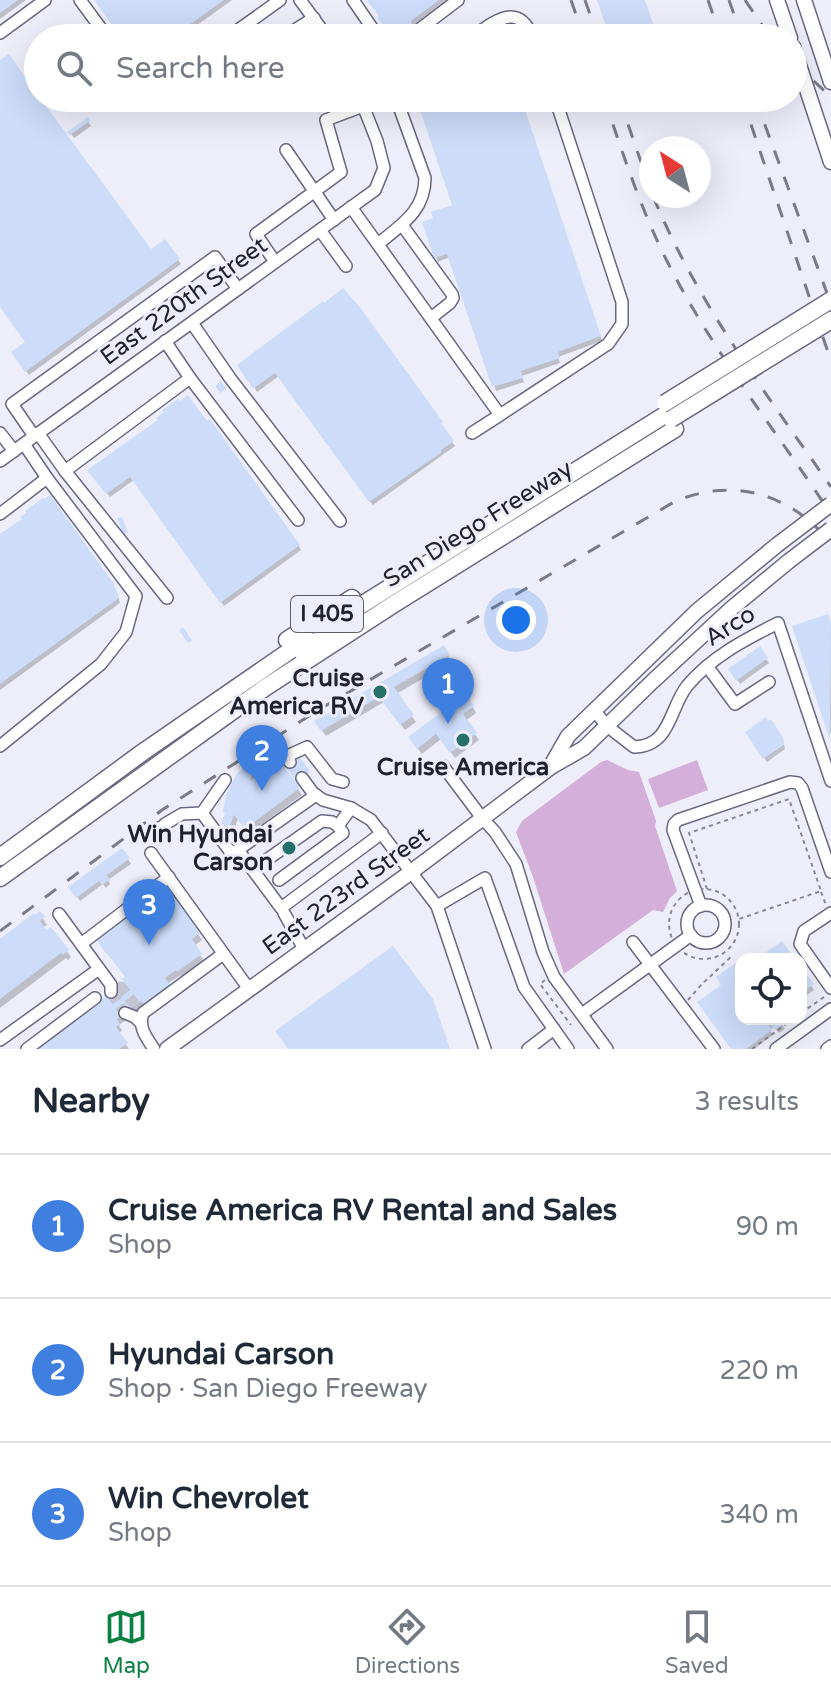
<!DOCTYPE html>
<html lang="en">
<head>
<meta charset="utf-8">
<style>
  body { margin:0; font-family:"Varela Round",sans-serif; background:#f6f6f7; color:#1f2937 }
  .controls { position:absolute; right:24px; bottom:24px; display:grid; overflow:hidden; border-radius:16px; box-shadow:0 8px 32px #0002 }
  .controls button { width:72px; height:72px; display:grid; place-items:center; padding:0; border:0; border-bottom:2px solid #e0e1e3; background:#fff; color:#1f2937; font:40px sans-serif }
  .compass { position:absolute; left:639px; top:136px; width:72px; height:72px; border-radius:50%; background:#fff; box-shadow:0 8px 32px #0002; rotate:324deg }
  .you { position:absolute; left:516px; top:620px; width:28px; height:28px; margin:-20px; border:6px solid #fff; border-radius:50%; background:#1a73e8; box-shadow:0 0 0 12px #1a73e833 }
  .badge { display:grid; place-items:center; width:52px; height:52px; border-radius:50%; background:#0b8043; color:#fff; font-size:26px; font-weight:700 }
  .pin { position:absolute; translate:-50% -66px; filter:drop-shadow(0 2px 4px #0008) }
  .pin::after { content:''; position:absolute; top:42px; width:28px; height:24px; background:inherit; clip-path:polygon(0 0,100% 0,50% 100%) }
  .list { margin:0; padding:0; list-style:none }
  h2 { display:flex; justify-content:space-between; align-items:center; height:104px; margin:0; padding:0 32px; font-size:34px }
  h2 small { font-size:26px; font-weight:400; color:#747a83 }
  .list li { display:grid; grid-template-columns:52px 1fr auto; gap:24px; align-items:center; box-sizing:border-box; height:144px; padding:0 32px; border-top:2px solid #e0e1e3 }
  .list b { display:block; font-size:30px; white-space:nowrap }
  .list p { margin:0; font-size:26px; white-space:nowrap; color:#747a83 }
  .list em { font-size:26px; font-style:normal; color:#747a83 }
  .icon { flex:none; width:44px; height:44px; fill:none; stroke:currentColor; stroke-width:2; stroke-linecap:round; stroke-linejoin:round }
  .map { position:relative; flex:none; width:831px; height:1049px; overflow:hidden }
  .search { position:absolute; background:#fff; box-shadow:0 8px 32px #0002; left:24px; right:24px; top:24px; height:88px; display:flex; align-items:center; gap:20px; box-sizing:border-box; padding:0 28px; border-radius:44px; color:#747a83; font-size:30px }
  .sheet { height:536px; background:#fff }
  nav { display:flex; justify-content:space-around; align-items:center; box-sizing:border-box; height:112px; border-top:2px solid #e0e1e3; background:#fff; font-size:22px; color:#747a83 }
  nav a { display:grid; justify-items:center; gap:4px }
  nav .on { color:#0b8043 }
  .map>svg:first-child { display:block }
  .green { fill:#d3afda }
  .shadow { fill:#0003 }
  .building { fill:#ccdcf9 }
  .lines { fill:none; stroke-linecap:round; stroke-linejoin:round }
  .minor-tunnel { stroke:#c4c5d1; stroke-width:11; stroke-dasharray:11 5.5; stroke-linecap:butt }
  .minor-casing { stroke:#676881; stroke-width:14 }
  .major-casing { stroke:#676881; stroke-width:17 }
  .highway-casing { stroke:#676881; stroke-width:19 }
  .path { stroke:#888994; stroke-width:2; stroke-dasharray:4 4; stroke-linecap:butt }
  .minor { stroke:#fff; stroke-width:11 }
  .major { stroke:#fff; stroke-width:14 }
  .highway { stroke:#fff; stroke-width:16 }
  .rail { stroke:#7b7b86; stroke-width:3; stroke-dasharray:14 14; stroke-linecap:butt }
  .major-bridge-casing { stroke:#676881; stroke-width:17; stroke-linecap:butt }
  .highway-bridge-casing { stroke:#676881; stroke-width:19; stroke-linecap:butt }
  .major-bridge { stroke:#fff; stroke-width:14 }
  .highway-bridge { stroke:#fff; stroke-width:16 }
  .poi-dot { fill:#266f6a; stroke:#edeefa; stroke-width:3 }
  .labels { text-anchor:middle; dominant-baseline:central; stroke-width:6; stroke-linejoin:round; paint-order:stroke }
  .shield { fill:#edeefa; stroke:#5f5f6a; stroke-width:2 }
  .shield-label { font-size:22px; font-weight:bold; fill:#22222d }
  .street-label { font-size:24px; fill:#22222d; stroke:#edeefa }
  .poi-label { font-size:24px; font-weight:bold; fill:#22222d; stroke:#edeefa; text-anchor:end }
</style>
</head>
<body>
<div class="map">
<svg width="831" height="1049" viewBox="0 0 831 1049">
  <rect width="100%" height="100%" fill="#edeefa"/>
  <g class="green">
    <path d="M607,760L628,770L639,772L656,821L655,826L677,891L670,898L663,912L653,910L564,974L533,877L516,832L522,821L601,762Z"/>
    <path d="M697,760L708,790L659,808L648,779Z"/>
  </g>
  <g class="shadow">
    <path d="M0,0H26L0,19Z"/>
    <path d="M95,0H232L179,38H123Z"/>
    <path d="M369,0H447L412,26L413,29L401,38H393Z"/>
    <path d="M0,63L150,252L178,260L181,264L29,375L16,357L27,343L0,305Z"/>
    <path d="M418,98H520L602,341L558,357L560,363L522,376L524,382L496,391L450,257L438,262L436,257L455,206Z"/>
    <path d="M87,120L91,126L74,138L70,132Z"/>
    <path d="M357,307L455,446L373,505L279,376L257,392L240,365Z"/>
    <path d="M160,421L299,546L301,550L224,606L134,480L110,497L92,474Z"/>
    <path d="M24,519L116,590L120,603L0,690V537Z"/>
    <path d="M830,621L831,625V735L794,628Z"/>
    <path d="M443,648L452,662L396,694L416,722L405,730L384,702L326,736L316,722Z"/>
    <path d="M759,649L769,663L740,684L731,670Z"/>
    <path d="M473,707L476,713L465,721L479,740L455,758L441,739L422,754L414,744Z"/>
    <path d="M747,732L783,740L785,749L767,762Z"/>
    <path d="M279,762L302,795L249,834L238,819L233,832L227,830L223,824L254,770L258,777Z"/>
    <path d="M122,850L131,864L108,880L110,884L106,888L103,884L80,901L71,888Z"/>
    <path d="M40,914L47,925L42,928L46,933L51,929L71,957L68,960L66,958L0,1008V941Z"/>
    <path d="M196,931L202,940L194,946L204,961L182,977L181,975L167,984L146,1006L119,1025L122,1031L118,1033L129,1049H40L126,983L127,978L112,958L111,959L98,938Z"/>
    <path d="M741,961V1019H785L781,1022L785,1029L779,1033L774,1027L770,1030L773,1035L754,1049H733L723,985Z"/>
    <path d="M801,970L814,990L801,999Z"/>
  </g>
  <g class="building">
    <path d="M0,0H18L0,13Z"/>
    <path d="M94,0H224L171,38H121Z"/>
    <path d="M367,0H439L411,21L412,24L393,38L377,18L379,16Z"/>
    <path d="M597,0H645L658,38H610Z"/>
    <path d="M9,54L38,95V98H40L151,249L165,239L180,259L25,372L11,352L25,342L0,307V60Z"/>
    <path d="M416,98H521L601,336L558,352L560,358L521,371L523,378L492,387L447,254L434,258L422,222L433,218L431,212L452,205Z"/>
    <path d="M88,117L90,121L70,135L67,132Z"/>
    <path d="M343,288L359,306L443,422L441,423L454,441L441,450L442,452L369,502L275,373L253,389L237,365L323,301L324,303Z"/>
    <path d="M221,381L226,389L220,393L215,386Z"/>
    <path d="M188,395L207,421L210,419L300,545L220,603L130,477L106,494L87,470L158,420L156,418L164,412L162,410L178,399L180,401Z"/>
    <path d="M50,495L114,584L119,598L0,684V534L22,519L20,517L26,513L25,511L43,498L44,499Z"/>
    <path d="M122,517L128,533L123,534L117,518Z"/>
    <path d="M828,614L831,623L830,740L792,626Z"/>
    <path d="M183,627L192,641L188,643L179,630Z"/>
    <path d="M444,645L450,655L394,687L414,715L400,725L379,697L321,731L314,721Z"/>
    <path d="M760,646L768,658L736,681L728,669Z"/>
    <path d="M466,694L474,706L463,714L477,733L450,753L436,734L417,749L408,737Z"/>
    <path d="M766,717L768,721L771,719L784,739L782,741L785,744L763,759L745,732Z"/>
    <path d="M300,757L310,771L296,781L286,767Z"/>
    <path d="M279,759L300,788L245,829L234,815L230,827L221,824L225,813L223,812L226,795L236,775L247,764L255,768L250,781Z"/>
    <path d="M122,848L130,858L107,875L110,879L102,885L99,881L76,898L68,887Z"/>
    <path d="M172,892L195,924L194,925L200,933L192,939L202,954L177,972L176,970L165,978L171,986L145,1005L141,1001L117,1019L120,1024L116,1027L128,1043L119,1049H36L98,1004L97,1002L124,982L122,979L125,977L107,953L106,954L95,937L156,893L161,900Z"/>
    <path d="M40,911L45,917L40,921L46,930L51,927L69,950L63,955L61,953L0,999V939L34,913L35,915Z"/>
    <path d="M782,941L795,959H741V1019H781L784,1023L775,1030L770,1024L769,1025L772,1030L746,1049H731L697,1002L721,985L716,977L749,953L750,954L753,952L758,958Z"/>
    <path d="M393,946L433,999L450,1049H288L275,1031Z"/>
    <path d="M801,967L814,984L801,994Z"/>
  </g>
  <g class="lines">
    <g class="minor-tunnel">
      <path d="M118,987H121L135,1005"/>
      <path d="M111,992L125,1013"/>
    </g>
    <g class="minor-casing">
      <g id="minor">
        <path d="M80,0L108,38"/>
        <path d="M300,0L328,38"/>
        <path d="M353,0L379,38"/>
        <path d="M0,33L45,0"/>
        <path d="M290,33L314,18"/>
        <path d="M227,38L280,0"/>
        <path d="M408,38L458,0"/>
        <path d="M471,38C494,22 518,0 533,38"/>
        <path d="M286,150L334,220"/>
        <path d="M351,207L500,415L608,344L622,324V302L555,98"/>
        <path d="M402,225L452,294L453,298L450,303L431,318"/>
        <path d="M320,230L346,266"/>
        <path d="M378,244C401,225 425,211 425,178L396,98"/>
        <path d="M275,262L256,234L341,172L326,120L363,106L380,98"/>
        <path d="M192,323L230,378L340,521"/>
        <path d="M190,378L298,520"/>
        <path d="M0,433L14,451"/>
        <path d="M38,433L65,471L190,378L165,341"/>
        <path d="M472,433L500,415"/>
        <path d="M34,436L12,404L215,257L238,289"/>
        <path d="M0,461L375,190L384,168L377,141L360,98"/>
        <path d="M65,471L167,598"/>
        <path d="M0,514L47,478"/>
        <path d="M707,666L735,704L769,682"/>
        <path d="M594,710L607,726L634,747C671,746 669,709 687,686C711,657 746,639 778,623L831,781"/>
        <path d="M0,746L101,664L126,632L136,596L47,478L24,444"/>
        <path d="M285,757L307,747L332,779L343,782"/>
        <path d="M443,766L482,818L495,832L516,864L543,952L554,977L607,1049"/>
        <path d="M257,767L279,755L285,757L290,762"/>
        <path d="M302,778L313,793L323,800L351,808L371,820L437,906"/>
        <path d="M225,780L202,813L232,854L316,795"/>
        <path d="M165,824L182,814L202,813"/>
        <path d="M155,832L161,827"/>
        <path d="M238,850L281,908L382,833"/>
        <path d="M151,853L249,989"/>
        <path d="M265,861L322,821L332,822L338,826L351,808"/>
        <path d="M279,880L343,833L338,826"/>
        <circle cx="706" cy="924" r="19"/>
        <path d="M701,906L673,830L674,824L678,820L790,782L798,783L802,788L831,872"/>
        <path d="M284,913L304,949"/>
        <path d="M831,913L804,931L800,944L831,988"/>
        <path d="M59,914L111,985V992"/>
        <path d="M633,942L714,1049"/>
        <path d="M81,944L169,877"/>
        <path d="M125,1013L135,1017L140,1022"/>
        <path d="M582,1014L691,935"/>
        <path d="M0,1040L99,969"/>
        <path d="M27,1049L95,998"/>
        <path d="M154,1049C146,1037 138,1027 143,1013L223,954"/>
        <path d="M485,1049L437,906L485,878L524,987L568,1049"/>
        <path d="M528,1049L554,1029"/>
        <path d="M776,1049L831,1009"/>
        <path d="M827,1049L831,1046"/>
      </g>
    </g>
    <g class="major-casing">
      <g id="major">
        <path d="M777,0L790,38"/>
        <path d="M804,0L831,82"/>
        <path d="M793,47L831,162"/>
        <path d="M552,764L568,736L697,611L777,545"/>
        <path d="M167,1049L411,872L551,767L584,748L653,681L732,608L789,561"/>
      </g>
    </g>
    <g class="highway-casing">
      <g id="highway">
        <path d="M344,616L668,413"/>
        <path d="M287,640L352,598"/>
        <path d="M301,651L356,616"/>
        <path d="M0,857L143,752L307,639"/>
        <path d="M0,878L266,687L394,604L675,429"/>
      </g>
    </g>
    <g class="path">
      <path d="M707,889L689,833L789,799L821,891L739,919"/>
      <circle cx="704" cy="924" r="35"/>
      <path d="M821,892L826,905"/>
      <path d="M545,980L540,984L571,1025"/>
      <path d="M688,1000L702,984L733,955"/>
      <path d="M801,1013L824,997"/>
      <path d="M752,1049L793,1019"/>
    </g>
    <use href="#minor" class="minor"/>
    <use href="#major" class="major"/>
    <use href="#highway" class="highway"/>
    <g class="rail">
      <path d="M571,0L584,38"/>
      <path d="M585,0L598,38"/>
      <path d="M708,0L721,38"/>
      <path d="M729,0L742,38"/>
      <path d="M745,0L771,38"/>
      <path d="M793,62L831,97"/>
      <path d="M604,98C623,154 641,210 668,263C713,352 776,431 831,514"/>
      <path d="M619,98L651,191"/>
      <path d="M742,98L831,361"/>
      <path d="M755,98L831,304"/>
      <path d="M653,196C697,303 766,393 831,487"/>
      <path d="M0,931L162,810L320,709L674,502C733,476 791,494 831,543"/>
    </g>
    <g class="major-bridge-casing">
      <g id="major-bridge">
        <path d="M777,545L831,504"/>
        <path d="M789,561L831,529"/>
      </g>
    </g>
    <g class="highway-bridge-casing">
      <g id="highway-bridge">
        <path d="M665,403L831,300"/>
        <path d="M671,419L831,320"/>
      </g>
    </g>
    <use href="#major-bridge" class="major-bridge"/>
    <use href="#highway-bridge" class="highway-bridge"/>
  </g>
  <g class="poi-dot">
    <circle cx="380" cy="692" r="8"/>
    <circle cx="463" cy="740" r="8"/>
    <circle cx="289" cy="848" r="8"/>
  </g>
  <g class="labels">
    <rect class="shield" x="291" y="596" width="72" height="36" rx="6"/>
    <g class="shield-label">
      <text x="327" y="614">I 405</text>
    </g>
    <g class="street-label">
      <text transform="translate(184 301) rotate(-36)">East 220th Street</text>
      <text transform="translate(478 524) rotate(-32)">San Diego Freeway</text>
      <text transform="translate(730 626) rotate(-32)">Arco</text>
      <text transform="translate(346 891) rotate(-36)">East 223rd Street</text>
    </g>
    <g class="poi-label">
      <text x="364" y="678">Cruise<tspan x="364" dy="28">America RV</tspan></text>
      <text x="463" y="767" text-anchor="middle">Cruise America</text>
      <text x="273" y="834">Win Hyundai<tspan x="273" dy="28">Carson</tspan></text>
    </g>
  </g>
</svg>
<div class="controls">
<button><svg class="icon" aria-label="locate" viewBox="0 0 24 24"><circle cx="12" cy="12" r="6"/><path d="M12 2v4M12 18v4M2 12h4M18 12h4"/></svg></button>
</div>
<svg class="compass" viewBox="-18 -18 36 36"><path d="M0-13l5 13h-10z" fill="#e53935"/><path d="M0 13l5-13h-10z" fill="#747a83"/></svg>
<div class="you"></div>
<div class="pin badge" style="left:448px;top:724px;background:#3f7fe0">1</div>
<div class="pin badge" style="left:262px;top:791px;background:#3f7fe0">2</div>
<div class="pin badge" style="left:149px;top:945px;background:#3f7fe0">3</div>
<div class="search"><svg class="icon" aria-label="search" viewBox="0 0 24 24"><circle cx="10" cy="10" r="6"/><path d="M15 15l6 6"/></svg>Search here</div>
</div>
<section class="sheet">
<h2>Nearby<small>3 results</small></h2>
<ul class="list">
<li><span class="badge" style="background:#3f7fe0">1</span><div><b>Cruise America RV Rental and Sales</b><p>Shop</p></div><em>90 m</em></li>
<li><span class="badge" style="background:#3f7fe0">2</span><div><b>Hyundai Carson</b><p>Shop · San Diego Freeway</p></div><em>220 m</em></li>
<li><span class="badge" style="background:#3f7fe0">3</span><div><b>Win Chevrolet</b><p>Shop</p></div><em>340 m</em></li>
</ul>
</section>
<nav>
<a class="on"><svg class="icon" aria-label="map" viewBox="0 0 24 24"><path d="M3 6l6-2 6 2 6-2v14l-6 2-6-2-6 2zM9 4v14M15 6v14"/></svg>Map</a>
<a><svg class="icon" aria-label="directions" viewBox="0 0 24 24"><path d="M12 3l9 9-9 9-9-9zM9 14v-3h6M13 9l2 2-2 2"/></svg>Directions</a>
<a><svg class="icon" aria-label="saved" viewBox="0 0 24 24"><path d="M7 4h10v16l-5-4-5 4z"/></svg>Saved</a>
</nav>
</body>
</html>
